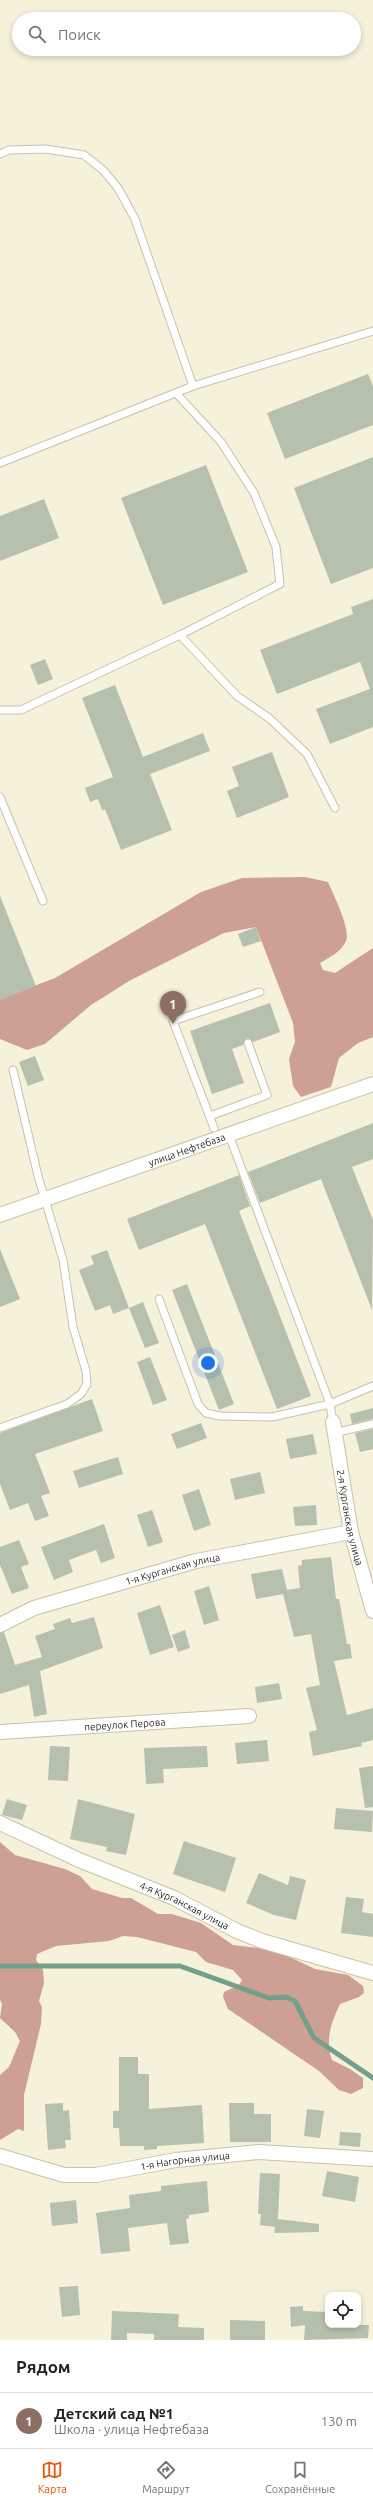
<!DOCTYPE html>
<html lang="ru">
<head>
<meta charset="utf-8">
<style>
  body { margin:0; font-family:Ubuntu,sans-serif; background:#f2f2f2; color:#222 }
  .controls { position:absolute; right:12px; bottom:12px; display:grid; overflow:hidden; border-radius:8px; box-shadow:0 2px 6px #0003 }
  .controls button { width:36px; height:36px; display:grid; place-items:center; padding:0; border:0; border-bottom:1px solid #e0e0e0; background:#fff; color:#222; font:20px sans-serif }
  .you { position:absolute; left:208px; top:1363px; width:14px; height:14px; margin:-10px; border:3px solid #fff; border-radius:50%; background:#1a73e8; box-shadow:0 0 0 6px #1a73e833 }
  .badge { display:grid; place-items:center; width:26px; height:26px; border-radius:50%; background:#ea580c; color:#fff; font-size:13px; font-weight:700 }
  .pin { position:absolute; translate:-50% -33px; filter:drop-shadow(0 1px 2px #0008) }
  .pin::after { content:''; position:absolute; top:21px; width:14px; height:12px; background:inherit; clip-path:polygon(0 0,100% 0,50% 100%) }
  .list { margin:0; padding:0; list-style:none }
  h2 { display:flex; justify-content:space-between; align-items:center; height:52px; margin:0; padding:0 16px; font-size:17px }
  h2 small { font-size:13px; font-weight:400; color:#767676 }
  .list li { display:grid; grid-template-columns:26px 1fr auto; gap:12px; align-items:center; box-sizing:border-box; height:56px; padding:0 16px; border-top:1px solid #e0e0e0 }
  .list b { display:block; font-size:15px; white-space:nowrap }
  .list p { margin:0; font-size:13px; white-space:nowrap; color:#767676 }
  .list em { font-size:13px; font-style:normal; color:#767676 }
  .icon { flex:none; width:22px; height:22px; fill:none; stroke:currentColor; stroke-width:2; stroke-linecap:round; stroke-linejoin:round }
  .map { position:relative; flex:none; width:373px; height:2340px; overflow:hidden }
  .search { position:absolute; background:#fff; box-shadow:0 2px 6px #0003; left:12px; right:12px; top:12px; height:44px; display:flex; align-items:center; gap:10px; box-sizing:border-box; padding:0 14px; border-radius:22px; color:#767676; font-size:15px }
  .sheet { height:108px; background:#fff }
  nav { display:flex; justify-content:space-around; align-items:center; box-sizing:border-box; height:56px; border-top:1px solid #e0e0e0; background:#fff; font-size:11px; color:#767676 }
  nav a { display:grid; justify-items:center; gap:2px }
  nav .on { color:#ea580c }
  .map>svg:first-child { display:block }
  .forest { fill:#ce9f95 }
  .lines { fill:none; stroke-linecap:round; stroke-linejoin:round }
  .stream { stroke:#72a08b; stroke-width:5 }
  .building { fill:#b5c0ad }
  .service-casing { stroke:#c6c2ac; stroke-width:9 }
  .minor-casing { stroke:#c6c2ac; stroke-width:16 }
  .service { stroke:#fff; stroke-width:7 }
  .minor { stroke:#fff; stroke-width:14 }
  .labels { text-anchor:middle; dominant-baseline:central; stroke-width:3; stroke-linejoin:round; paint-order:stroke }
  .street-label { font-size:10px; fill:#2b2921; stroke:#fffefa }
</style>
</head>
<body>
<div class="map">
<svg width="373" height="2340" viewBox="0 0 373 2340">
  <rect width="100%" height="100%" fill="#f6f1db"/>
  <g class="forest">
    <path d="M305,877L328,882C333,894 351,929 346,941C341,952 330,957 320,963L323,970L335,973L373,948V1037L358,1043L339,1058L331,1087L301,1097L293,1086L289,1059L295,1042L293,1023L256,927L224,933L129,981L91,1005L45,1044L27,1050L0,1039V999L55,978L201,892L242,878Z"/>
    <path d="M0,1842L15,1855L65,1869L80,1876L92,1889L122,1898H131L158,1914H172L201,1923L233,1945L275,1950L315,1969L348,1975L363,1986L364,1993L359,1997L340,2004C331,2023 325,2039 332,2060L350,2069L363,2078V2088L351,2094L339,2090L319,2071L228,2009L223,1997L224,1992L239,1985L242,1980L233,1970L206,1962L196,1952L137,1937L123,1936L109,1941L56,1946L37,1954L36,1960L43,1970L44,1983L39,2001L42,2007L41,2024L24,2095V2131L18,2129L0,2140V2075L9,2067L20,2041L15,2032L0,2018L2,2004L0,2000Z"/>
  </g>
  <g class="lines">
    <path class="stream" d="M0,1966H180L269,1998L286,1997L295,2001L314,2038L373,2078"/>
  </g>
  <g class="building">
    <path d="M368,374L373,386V425L285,459L267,413Z"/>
    <path d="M373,457V568L331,584L294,488Z"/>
    <path d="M206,465L248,572L163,605L121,498Z"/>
    <path d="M44,499L59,538L0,561V516Z"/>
    <path d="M373,599V727L330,744L316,709L370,689L360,662L277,694L260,650L353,614L351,607Z"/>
    <path d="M45,659L53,679L38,685L30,665Z"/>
    <path d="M115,685L143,757L203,733L210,751L150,774L172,830L121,850L105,809L102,810L98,799L90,802L85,788L113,777L82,698Z"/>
    <path d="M272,752L289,797L237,818L227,791L239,786L232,767Z"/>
    <path d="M0,896L36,986L0,1000Z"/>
    <path d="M256,927L261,941L243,947L238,934Z"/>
    <path d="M270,1003L280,1032L253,1042L247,1038L243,1045L232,1049L244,1083L212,1094L190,1031Z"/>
    <path d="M35,1056L44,1080L28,1086L19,1062Z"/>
    <path d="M373,1123V1159L352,1167L373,1220L372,1310L321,1179L260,1203L248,1172Z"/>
    <path d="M239,1175L250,1206L239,1211L311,1396L277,1409L205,1224L139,1250L127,1219Z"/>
    <path d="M0,1249L20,1299L0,1307Z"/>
    <path d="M107,1250L129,1308L113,1314L110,1305L95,1311L79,1270L94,1264L91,1256Z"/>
    <path d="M187,1284L234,1404L219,1410L172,1290Z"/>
    <path d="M143,1302L159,1343L145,1348L129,1308Z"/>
    <path d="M150,1357L167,1400L153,1405L137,1362Z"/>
    <path d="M92,1399L103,1431L35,1454L50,1493L41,1496L49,1516L35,1521L28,1503L10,1510L0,1484V1433Z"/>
    <path d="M373,1408V1419L352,1424L350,1414Z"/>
    <path d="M201,1423L207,1438L177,1449L171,1434Z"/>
    <path d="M373,1429V1449L360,1452L355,1433Z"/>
    <path d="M313,1434L317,1454L290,1459L286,1439Z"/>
    <path d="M118,1457L123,1474L79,1488L73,1471Z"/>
    <path d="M260,1472L265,1493L235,1500L230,1479Z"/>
    <path d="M199,1489L211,1525L194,1531L182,1495Z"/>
    <path d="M316,1505L317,1525L295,1526L293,1507Z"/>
    <path d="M152,1510L163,1542L148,1547L137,1515Z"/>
    <path d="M104,1524L115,1558L101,1563L96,1550L69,1560L73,1572L54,1580L41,1547Z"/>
    <path d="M19,1540L29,1564L21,1567L29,1588L12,1594L0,1565V1547Z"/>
    <path d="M331,1557L336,1599H339L347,1644H350L352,1658L334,1661L347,1715L373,1708V1740L361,1743L362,1746L313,1756L309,1732L317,1730L306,1688L320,1685L311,1634L294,1637L283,1594L256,1599L251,1574L282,1569L287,1590L300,1588L298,1566L302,1565V1560Z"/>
    <path d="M209,1586L219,1620L204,1625L194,1591Z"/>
    <path d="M160,1605L174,1647L150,1655L137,1613Z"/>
    <path d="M94,1617L103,1648L40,1671L47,1714L34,1717L29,1685L0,1694V1633L4,1632L15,1665L42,1657L35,1636L55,1629L53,1624L70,1618L72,1623Z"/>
    <path d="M185,1630L190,1648L178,1652L172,1635Z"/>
    <path d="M279,1683L282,1699L257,1703L255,1687Z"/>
    <path d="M267,1740L269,1761L237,1764L235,1743Z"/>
    <path d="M50,1746L70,1747L68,1781L48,1780Z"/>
    <path d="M207,1746L208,1767L163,1769L164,1783L146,1784L144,1748Z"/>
    <path d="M373,1766V1807L365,1808L359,1768Z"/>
    <path d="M7,1799L27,1805L22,1820L2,1815Z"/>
    <path d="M78,1799L135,1814L126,1855L106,1851L107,1847L70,1839Z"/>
    <path d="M336,1808L373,1811L372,1832L334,1829Z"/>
    <path d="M184,1841L236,1858L225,1892L173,1874Z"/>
    <path d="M259,1873L288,1885L290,1876L306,1880L296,1920L274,1915L246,1903Z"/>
    <path d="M346,1897L364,1899L362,1912L373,1914V1937L341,1933Z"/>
    <path d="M119,2057H138V2074H149V2109L202,2105L204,2143L157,2146V2149L144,2150V2146H120L119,2128H113V2111H119Z"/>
    <path d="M63,2103V2111L69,2110L71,2140H65L66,2148L48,2150L45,2104Z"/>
    <path d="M229,2103H254V2114H271V2142H230Z"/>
    <path d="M307,2109L324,2111L320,2138L304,2136Z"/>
    <path d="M340,2132L361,2133L360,2147L339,2145Z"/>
    <path d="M327,2171L359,2177L355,2202L322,2196Z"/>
    <path d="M260,2173L280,2174L278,2219L319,2224V2232L274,2233L275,2227L260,2225L261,2214H258Z"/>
    <path d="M207,2181L209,2212L189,2215V2218L186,2219L189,2243L170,2245L167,2223L128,2228L130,2251L101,2254L96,2213L130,2208L129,2195L161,2191V2186Z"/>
    <path d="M76,2200L78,2223L52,2226L50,2203Z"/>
    <path d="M78,2286L80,2315L62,2317L59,2287Z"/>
    <path d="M303,2306V2311L328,2312V2325H369L368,2338L304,2340L305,2325L291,2327L290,2307Z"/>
    <path d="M112,2311L179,2314L178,2327L204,2328V2340H154V2334L127,2333V2340H111Z"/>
    <path d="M230,2320L265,2321V2340H230Z"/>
  </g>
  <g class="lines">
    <g class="service-casing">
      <g id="service">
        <path d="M0,154L9,150L46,149L84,155L103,170L118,188L135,219L193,386"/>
        <path d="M176,393L221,442L254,493L276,547L280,584L180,635L237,696L269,718L307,754L335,808"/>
        <path d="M0,463L193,386L373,331"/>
        <path d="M0,710H21L180,635"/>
        <path d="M0,797L43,901"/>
        <path d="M210,1116L267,1095L248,1043"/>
        <path d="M214,1128L173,1021L260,992"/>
        <path d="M229,1135L330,1404L333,1422"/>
        <path d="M159,1299L198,1404L206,1413L220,1416L272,1417L330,1404L373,1386"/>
        <path d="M0,1428L67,1404L81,1394L87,1384L86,1371L73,1327L63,1260L38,1176L13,1070"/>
        <path d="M334,1433L373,1424"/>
      </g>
    </g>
    <g class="minor-casing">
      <g id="minor">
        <path id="s1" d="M0,1215L373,1084"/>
        <path id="s2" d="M333,1422L351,1532L373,1611"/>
        <path id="s3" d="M0,1625L34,1608L196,1561L351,1532"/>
        <path id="s4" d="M0,1732L249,1716"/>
        <path id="s5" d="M0,1823L79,1860L174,1898L237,1931L262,1941L373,1973"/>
        <path id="s6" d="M0,2156L64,2175H96L176,2160L259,2152L373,2159"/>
      </g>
    </g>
    <use href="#service" class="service"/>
    <use href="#minor" class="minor"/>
  </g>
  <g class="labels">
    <g class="street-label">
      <text stroke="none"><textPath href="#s1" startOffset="198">улица Нефтебаза</textPath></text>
      <text stroke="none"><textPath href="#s2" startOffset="97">2-я Курганская улица</textPath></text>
      <text stroke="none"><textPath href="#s3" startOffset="182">1-я Курганская улица</textPath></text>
      <text stroke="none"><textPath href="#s4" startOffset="125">переулок Перова</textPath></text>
      <text stroke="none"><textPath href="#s5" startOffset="202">4-я Курганская улица</textPath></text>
      <text stroke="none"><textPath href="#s6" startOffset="189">1-я Нагорная улица</textPath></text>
    </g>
  </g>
</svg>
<div class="controls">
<button><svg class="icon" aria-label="locate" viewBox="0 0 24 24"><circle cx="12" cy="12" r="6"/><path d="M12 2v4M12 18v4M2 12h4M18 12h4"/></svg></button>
</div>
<div class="you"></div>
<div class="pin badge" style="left:173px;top:1024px;background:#8d6e63">1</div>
<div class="search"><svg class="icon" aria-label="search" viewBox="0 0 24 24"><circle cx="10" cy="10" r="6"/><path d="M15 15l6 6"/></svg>Поиск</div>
</div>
<section class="sheet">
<h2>Рядом<small></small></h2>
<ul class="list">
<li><span class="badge" style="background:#8d6e63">1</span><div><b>Детский сад №1</b><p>Школа · улица Нефтебаза</p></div><em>130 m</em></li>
</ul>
</section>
<nav>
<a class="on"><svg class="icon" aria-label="map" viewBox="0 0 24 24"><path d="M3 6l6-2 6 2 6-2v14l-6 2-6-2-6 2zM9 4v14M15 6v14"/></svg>Карта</a>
<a><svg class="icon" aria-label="directions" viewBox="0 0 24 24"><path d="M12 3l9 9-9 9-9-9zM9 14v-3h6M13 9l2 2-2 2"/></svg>Маршрут</a>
<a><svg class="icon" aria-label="saved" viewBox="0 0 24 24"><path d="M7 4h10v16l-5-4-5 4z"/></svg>Сохранённые</a>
</nav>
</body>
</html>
